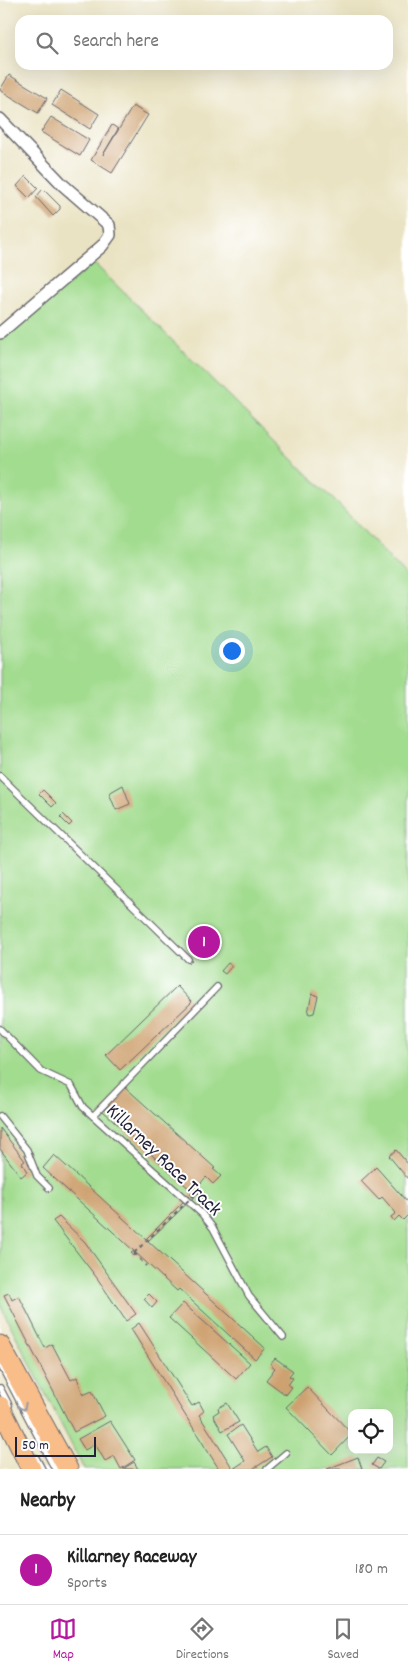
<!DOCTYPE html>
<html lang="en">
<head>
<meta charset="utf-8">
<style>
  body { margin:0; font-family:Dekko,sans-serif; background:#f2f2f2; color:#222 }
  .controls { position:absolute; right:15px; bottom:15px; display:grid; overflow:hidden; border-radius:10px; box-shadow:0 5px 20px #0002 }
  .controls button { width:45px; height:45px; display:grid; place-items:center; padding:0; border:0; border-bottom:1px solid #e0e0e0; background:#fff; color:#222; font:25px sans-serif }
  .scale { position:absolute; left:15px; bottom:12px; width:81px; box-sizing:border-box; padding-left:5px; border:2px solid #22223b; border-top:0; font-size:14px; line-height:18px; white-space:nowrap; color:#22223b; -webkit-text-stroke:4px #fff; paint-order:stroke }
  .you { position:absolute; left:231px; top:650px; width:18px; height:18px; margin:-12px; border:4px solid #fff; border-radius:50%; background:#1a73e8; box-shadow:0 0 0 8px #1a73e833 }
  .badge { display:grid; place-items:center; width:32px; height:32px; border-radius:50%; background:#b5179e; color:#fff; font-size:16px; font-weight:700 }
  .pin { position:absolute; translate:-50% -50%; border:2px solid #fff; box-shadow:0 1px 5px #0006 }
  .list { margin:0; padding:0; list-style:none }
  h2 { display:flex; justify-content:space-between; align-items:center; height:65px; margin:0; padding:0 20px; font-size:21px }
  h2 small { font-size:16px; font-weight:400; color:#767676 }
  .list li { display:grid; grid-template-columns:32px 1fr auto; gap:15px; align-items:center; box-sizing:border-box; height:70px; padding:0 20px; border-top:1px solid #e0e0e0 }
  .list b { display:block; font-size:19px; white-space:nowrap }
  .list p { margin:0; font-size:16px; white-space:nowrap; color:#767676 }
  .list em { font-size:16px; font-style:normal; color:#767676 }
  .icon { flex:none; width:28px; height:28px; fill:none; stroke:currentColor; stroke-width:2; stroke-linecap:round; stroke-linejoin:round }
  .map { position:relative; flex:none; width:408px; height:1469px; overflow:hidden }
  .search { position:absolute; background:#fff; box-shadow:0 5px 20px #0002; left:15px; right:15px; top:15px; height:55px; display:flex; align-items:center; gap:12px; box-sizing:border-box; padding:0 18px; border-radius:15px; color:#767676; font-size:19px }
  .sheet { height:135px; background:#fff }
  nav { display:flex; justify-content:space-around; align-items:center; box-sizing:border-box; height:70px; border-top:1px solid #e0e0e0; background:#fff; font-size:14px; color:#767676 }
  nav a { display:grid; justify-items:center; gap:2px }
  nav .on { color:#b5179e }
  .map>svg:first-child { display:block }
  .green { fill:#a2dc8f; stroke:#627f65; fill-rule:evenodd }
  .building { fill:#cea16f }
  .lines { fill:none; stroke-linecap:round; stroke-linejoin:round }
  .lane-casing { stroke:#68666b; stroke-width:8 }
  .street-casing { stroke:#68666b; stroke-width:14 }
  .primary-casing { stroke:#68666b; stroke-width:21 }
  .path { stroke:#68666b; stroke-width:2; stroke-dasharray:4 4; stroke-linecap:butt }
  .lane { stroke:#fff; stroke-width:5.5 }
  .street { stroke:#fff; stroke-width:11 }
  .primary { stroke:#f8bd89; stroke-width:19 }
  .path-bridge { stroke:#68666b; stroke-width:2; stroke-dasharray:4 4; stroke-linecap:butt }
  .oneway { stroke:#9c9ca7 }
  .labels { text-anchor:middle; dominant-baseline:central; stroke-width:4; stroke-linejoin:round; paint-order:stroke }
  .street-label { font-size:20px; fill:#22223b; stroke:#fff }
</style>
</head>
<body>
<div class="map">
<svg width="408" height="1469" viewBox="0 0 408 1469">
  <rect width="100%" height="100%" fill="#fff"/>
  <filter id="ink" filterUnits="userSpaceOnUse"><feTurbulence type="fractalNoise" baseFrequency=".02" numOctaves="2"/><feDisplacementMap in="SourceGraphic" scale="10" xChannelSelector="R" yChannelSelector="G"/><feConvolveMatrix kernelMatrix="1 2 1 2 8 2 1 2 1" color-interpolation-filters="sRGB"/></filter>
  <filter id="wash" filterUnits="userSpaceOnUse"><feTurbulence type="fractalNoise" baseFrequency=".0096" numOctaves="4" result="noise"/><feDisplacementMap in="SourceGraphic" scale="20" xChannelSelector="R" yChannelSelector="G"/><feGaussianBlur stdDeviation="1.12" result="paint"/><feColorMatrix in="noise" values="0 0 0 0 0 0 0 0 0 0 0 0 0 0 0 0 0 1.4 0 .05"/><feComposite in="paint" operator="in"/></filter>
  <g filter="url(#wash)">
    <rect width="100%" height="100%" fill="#eae3c3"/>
    <path class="green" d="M94,263L342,508L408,578V1469H84L0,1305V340ZM352,1413H389V1450H352Z"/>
    <g id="blocks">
      <g class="building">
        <path d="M9,75L47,98L38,113L0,90Z"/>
        <path d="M61,90L99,114L90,129L52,105Z"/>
        <path d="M133,106L148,115L112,173L91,160L112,125L118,129L103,155Z"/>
        <path d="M51,117L89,140L80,156L41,132Z"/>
        <path d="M26,176L38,188L29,198L17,186Z"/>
        <path d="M43,189L60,206V209L53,216L36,197Z"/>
        <path d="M123,785L130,804L116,810L109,793Z"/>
        <path d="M43,790L56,803L52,807L39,794Z"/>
        <path d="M63,814L72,823L69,826L60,817Z"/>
        <path d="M228,963L232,966L225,974L221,971Z"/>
        <path d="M177,986L192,1002L120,1070L106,1055Z"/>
        <path d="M312,993L318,996L314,1013L310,1014L308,1013Z"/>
        <path d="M125,1087L215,1168L213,1169L221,1176L213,1184L206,1177L193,1192L103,1111Z"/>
        <path d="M0,1128L25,1161L22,1163L27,1172L21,1177L0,1149Z"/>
        <path d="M396,1150L408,1164V1179L389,1156Z"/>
        <path d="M54,1155L146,1239L196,1189L199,1192L148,1241L265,1348L255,1359L179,1289L177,1291L136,1253L134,1256L131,1253L134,1251L43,1168Z"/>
        <path d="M376,1167L408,1203V1215L403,1220L399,1216L394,1221L391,1217L396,1213L382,1197L379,1200L361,1181Z"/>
        <path d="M59,1217L85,1242L136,1314L126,1321L97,1278L53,1221Z"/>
        <path d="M9,1293L12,1300L19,1296L45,1348L52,1344L71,1380L77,1377L83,1395L92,1391L105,1416L74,1432L4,1295Z"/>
        <path d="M149,1294L157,1302L152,1308L144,1299Z"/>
        <path d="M183,1303L250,1363L236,1379L169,1318Z"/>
        <path d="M139,1323L192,1406L199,1402L204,1411L199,1415L233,1469H219L131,1329Z"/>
        <path d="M275,1358L293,1371L289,1376L293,1378L288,1385L292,1387L286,1395L266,1380L275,1368L270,1364Z"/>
        <path d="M307,1387L352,1434L332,1455L286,1407Z"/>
        <path d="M227,1403L239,1422L222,1431L213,1415L219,1411L218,1408Z"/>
        <path d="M110,1421L135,1460L121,1469L114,1456L105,1461L95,1444L85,1450L78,1439Z"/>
        <path d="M241,1425L258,1452L266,1447L272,1457L253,1469H233L245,1461L228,1434Z"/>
        <path d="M358,1457L362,1469H327Z"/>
        <path d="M377,1458L384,1462L379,1469L372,1465Z"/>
        <path d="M134,1462L138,1469H123Z"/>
      </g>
    </g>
  </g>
  <g filter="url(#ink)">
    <use href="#blocks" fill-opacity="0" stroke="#68666b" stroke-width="1"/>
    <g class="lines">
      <g class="lane-casing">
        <g id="lane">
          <path d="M0,776L188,959"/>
          <path d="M0,1029L41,1071L71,1085L83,1107L202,1214L213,1228L249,1296L283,1337"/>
          <path d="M0,1116L27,1150L37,1176L49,1188"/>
          <path d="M93,1116L217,987"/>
          <path d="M0,1364L55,1469"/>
          <path d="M0,1388L9,1405"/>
          <path d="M36,1458L42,1469"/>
          <path d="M267,1469L286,1453"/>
        </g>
      </g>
      <g class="street-casing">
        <path id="street" d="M0,119L63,185L109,225L110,235L102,246L0,333"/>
      </g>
      <g class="primary-casing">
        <g id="primary">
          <path d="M0,1345L68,1469"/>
          <path d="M0,1406L31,1469"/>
        </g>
      </g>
      <g class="path">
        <path d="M197,1192L209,1203"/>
        <path d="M134,1253L146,1266"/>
      </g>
      <use href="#lane" class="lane"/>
      <use href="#street" class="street"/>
      <use href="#primary" class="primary"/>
      <path class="path-bridge" d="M134,1253L197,1192"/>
    </g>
    <defs><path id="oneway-chevron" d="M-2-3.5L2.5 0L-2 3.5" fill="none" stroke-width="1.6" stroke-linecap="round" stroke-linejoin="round" transform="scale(1.25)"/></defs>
    <use class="oneway" href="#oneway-chevron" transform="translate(23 1407) rotate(63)"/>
  </g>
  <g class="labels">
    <g class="street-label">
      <text transform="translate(163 1161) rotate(44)">Killarney Race Track</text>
    </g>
  </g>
</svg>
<div class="controls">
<button><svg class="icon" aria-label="locate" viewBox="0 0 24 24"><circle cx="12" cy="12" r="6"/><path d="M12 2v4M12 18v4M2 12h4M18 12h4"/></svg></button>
</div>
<div class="scale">50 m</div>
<div class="you"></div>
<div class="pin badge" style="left:204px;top:942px">1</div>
<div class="search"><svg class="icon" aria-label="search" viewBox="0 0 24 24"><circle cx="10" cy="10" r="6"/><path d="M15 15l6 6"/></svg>Search here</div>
</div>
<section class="sheet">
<h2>Nearby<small></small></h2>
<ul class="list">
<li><span class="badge">1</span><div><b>Killarney Raceway</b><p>Sports</p></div><em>180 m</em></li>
</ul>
</section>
<nav>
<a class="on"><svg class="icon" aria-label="map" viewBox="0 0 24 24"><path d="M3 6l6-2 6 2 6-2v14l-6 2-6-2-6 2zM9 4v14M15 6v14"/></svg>Map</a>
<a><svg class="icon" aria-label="directions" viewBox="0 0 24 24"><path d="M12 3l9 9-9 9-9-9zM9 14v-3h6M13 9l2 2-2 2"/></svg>Directions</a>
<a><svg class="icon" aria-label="saved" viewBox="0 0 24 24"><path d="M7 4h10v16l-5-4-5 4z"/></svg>Saved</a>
</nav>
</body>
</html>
